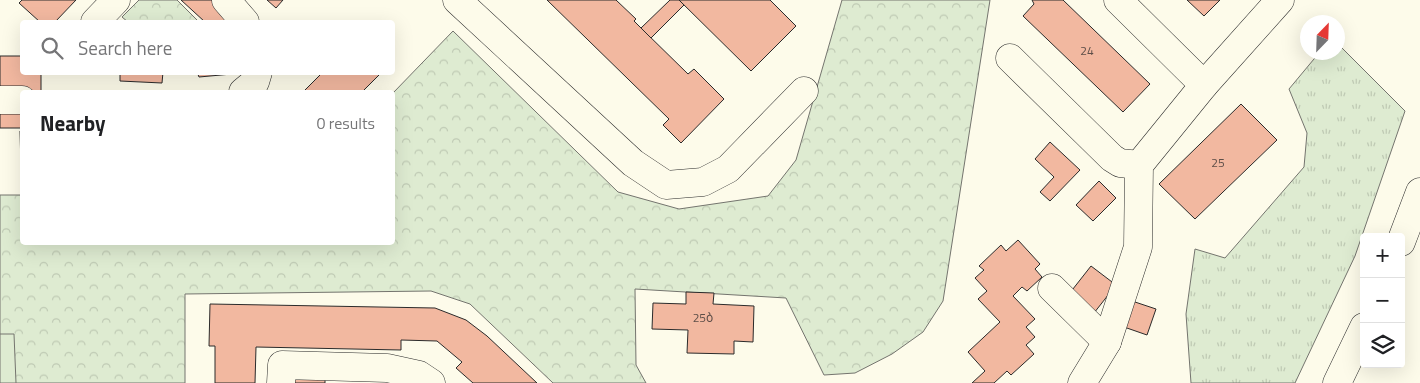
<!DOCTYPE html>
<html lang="en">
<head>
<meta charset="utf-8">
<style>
  body { margin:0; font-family:"Titillium Web","Noto Sans Georgian",sans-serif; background:#f2f2f2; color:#202124 }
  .controls { position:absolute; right:15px; bottom:15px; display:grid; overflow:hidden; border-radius:5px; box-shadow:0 5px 20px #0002 }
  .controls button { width:45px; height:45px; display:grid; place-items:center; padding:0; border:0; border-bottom:1px solid #e0e0e0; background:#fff; color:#202124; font:25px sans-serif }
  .compass { position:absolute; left:1300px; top:15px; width:45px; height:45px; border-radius:50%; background:#fff; box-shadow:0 5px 20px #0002; rotate:23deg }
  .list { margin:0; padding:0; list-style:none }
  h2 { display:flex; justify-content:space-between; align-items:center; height:65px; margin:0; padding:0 20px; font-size:21px }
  h2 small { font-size:16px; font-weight:400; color:#757577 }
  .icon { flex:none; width:28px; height:28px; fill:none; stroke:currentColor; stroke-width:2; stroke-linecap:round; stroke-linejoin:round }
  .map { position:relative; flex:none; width:1420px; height:383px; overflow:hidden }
  .search { position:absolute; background:#fff; box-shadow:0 5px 20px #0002; left:20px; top:20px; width:375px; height:55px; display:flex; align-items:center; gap:12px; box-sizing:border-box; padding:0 18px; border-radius:5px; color:#757577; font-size:19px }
  .panel { position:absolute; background:#fff; box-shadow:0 5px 20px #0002; left:20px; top:90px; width:375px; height:155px; border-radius:5px }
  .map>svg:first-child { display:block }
  .grass { fill:url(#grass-tufts); stroke:#74746e }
  .park { fill:url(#park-crowns); stroke:#74746e }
  .pitch { fill:#deebd1; stroke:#74746e }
  .building { fill:#f2b8a0; stroke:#2b2b2b }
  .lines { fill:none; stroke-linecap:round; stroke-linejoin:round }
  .minor-casing { stroke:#2b2b2b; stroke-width:29 }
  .minor { stroke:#fdfbea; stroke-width:28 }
  .labels { text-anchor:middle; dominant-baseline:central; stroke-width:4; stroke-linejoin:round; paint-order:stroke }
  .number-label { font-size:12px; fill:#5d4e48 }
</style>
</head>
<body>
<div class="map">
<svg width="1420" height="383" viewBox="0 0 1420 383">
  <defs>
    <pattern id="grass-tufts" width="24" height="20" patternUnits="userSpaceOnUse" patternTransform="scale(1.25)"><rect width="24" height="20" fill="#deebd1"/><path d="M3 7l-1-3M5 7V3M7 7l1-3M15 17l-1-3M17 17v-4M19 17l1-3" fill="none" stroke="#bfcab4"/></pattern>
    <pattern id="park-crowns" width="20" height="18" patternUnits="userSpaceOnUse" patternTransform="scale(1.25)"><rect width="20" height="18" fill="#deebd1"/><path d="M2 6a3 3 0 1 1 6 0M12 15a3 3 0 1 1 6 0" fill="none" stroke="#bfcab4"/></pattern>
  </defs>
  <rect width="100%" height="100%" fill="#fdfbea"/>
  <path class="grass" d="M1338,44L1405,111L1355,256L1295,383H1191L1186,314L1195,249L1225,258L1304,167L1307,133L1289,89L1319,53L1338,52Z"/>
  <g class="park">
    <path d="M139,0H177L199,22H128L122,17Z"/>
    <path d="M842,0H990L943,301L923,332L892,354L855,373L824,375L786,298L635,289L636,365L646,383H553L470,304L431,291L185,294V383H0V195H22V242H392L393,93L453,31L618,192L679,209L768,196L796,160Z"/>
  </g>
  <path class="pitch" d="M0,334H14L16,383H0Z"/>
  <g class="building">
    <path d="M22,0H76L55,22H40L19,3Z"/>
    <path d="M181,0H212L233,22H205Z"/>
    <path d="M267,0H283L276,8Z"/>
    <path d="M547,0H616L636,19L634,21L641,28L688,74L694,69L724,99L681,143L663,125L669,119Z"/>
    <path d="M670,0H679L684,5L651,38L641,28Z"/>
    <path d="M679,0H770L796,26L751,71Z"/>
    <path d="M1032,0H1063L1150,84L1123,112L1023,16L1034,4Z"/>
    <path d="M1187,0H1220L1204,16Z"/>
    <path d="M0,56H22V72H41V92L0,95Z"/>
    <path d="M120,72H163L162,83L120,81Z"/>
    <path d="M197,72H243V73L199,77Z"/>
    <path d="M323,72H382L362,92H303Z"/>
    <rect x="0" y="103" width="22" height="25"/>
    <path d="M1241,104L1277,140L1195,219L1159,184Z"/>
    <path d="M20,131H22V167H21Z"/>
    <path d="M1050,142L1080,170L1050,201L1040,192L1054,177L1035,159Z"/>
    <path d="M1099,181L1116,198L1093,221L1076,205Z"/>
    <path d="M1018,240L1040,264L1035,269L1042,277L1027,291L1022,287L1013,296L1035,319L1026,327L1035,337L1026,345L1034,354L1011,375L1007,371L994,383H972L985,371L968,352L1000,322L978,299L987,291L975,278L984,270L979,266L1001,245L1006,251Z"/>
    <path d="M1091,266L1116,285L1094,313L1069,294Z"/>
    <path d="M686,292L714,293L713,304L754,306L753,342L734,341V354L687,353L688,330L652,329L653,303L686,304Z"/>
    <path d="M1132,301L1156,309L1147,335L1124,327Z"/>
    <path d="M210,304L435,308L466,320L487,336L537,383H473L456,368L462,362L437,341L401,340V350L256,347L255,383H215V346H209Z"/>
    <path d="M294,376L325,377V383H294Z"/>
  </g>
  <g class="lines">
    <g class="minor-casing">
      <g id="minor">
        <path d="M226,0L245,22"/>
        <path d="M457,0L633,163L666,185L703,182L728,169L804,91"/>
        <path d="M95,22L116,0"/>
        <path d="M1010,58L1112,158L1120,163L1139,165"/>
        <path d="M1204,85L1280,0"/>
        <path d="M243,92L255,82L258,72"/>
        <path d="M0,100H22"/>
        <path d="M1401,242L1420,192"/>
        <path d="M1052,288L1107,342"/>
        <path d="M281,383L282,365L387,368L419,375L431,383"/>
        <path d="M1082,383L1107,342L1138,247L1139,165L1204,85L1118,0"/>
        <path d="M1337,383L1364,327"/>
      </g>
    </g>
    <use href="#minor" class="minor"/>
  </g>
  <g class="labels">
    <g class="number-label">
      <text x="1087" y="50">24</text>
      <text x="1218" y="162">25</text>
      <text x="703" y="317">25ბ</text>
    </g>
  </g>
</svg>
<div class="controls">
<button>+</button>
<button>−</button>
<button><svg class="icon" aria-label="layers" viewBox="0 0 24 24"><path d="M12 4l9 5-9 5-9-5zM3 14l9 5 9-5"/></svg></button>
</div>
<svg class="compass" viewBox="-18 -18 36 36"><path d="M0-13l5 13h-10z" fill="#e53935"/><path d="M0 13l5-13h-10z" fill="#757577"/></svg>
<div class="search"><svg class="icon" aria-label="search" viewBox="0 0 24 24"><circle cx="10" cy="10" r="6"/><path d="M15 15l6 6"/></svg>Search here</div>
<section class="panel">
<h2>Nearby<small>0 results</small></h2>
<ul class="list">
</ul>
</section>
</div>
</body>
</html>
